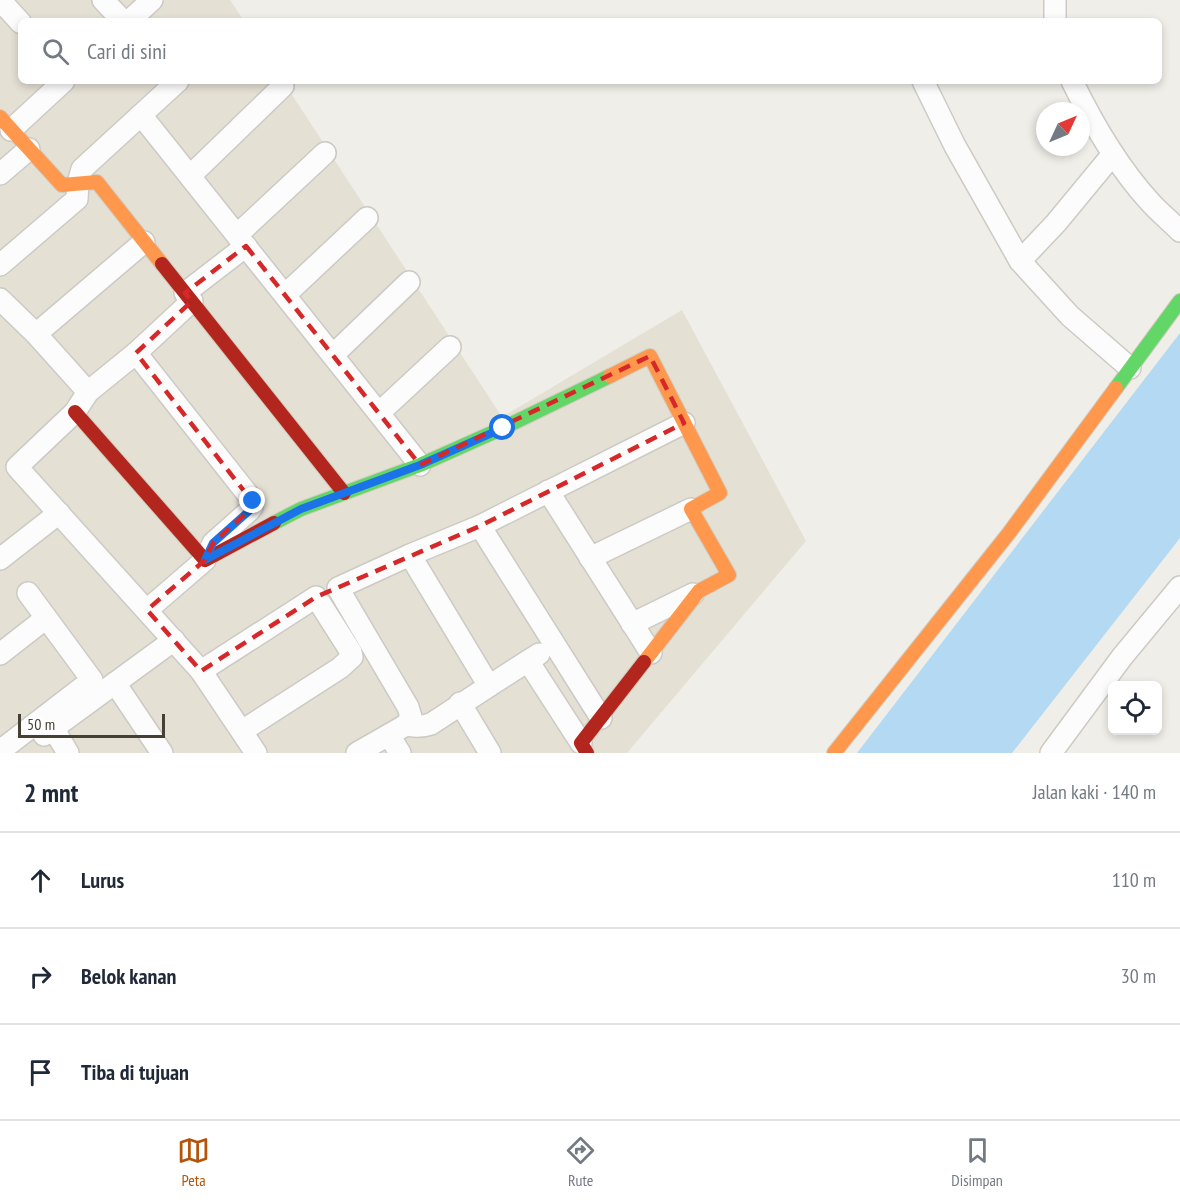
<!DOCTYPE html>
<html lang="id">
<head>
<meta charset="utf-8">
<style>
  body { margin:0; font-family:"PT Sans Narrow",sans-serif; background:#f2f2f3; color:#1f2937 }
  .controls { position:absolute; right:18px; bottom:18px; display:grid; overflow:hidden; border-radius:9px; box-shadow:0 3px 9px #0003 }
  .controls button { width:54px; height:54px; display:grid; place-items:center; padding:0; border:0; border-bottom:2px solid #e0e1e3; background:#fff; color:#1f2937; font:30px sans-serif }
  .compass { position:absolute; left:1036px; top:102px; width:54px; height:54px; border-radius:50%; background:#fff; box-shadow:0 3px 9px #0003; rotate:46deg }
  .scale { position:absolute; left:18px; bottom:15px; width:147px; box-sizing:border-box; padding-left:6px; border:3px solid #463f33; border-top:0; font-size:16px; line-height:21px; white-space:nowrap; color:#463f33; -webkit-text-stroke:4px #fff; paint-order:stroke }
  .stop { position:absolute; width:18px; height:18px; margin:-14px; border:4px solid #1a73e8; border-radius:50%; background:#fff }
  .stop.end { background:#1a73e8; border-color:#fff; box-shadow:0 2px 6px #0008 }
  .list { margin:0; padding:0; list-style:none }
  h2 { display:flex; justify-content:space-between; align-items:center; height:78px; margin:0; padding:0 24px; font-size:26px }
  h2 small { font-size:20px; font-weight:400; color:#747a83 }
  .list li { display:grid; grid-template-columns:39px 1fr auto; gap:18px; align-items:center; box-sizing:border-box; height:96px; padding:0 24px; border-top:2px solid #e0e1e3 }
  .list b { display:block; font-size:22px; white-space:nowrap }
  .list em { font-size:20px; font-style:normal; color:#747a83 }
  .icon { flex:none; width:33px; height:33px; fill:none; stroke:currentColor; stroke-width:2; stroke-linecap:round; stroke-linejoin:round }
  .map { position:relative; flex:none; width:1180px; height:753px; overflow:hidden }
  .search { position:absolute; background:#fff; box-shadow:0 3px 9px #0003; left:18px; right:18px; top:18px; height:66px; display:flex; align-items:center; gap:15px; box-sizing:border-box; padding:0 21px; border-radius:9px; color:#747a83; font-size:22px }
  .sheet { height:366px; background:#fff }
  nav { display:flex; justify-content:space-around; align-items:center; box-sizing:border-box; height:84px; border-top:2px solid #e0e1e3; background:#fff; font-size:16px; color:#747a83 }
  nav a { display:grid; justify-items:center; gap:3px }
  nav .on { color:#b45309 }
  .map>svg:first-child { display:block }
  .residential { fill:#e5e0d4 }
  .water { fill:#b4d9f2 }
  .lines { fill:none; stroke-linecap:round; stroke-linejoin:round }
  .street-casing { stroke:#cccac4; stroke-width:24 }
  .fast-casing { stroke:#d0cbbe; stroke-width:16 }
  .slow-casing { stroke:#d0cbbe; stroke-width:16 }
  .jam-casing { stroke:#d0cbbe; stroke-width:16 }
  .street { stroke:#fdfcfc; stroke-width:21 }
  .fast { stroke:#63d668; stroke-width:14 }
  .slow { stroke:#ff974d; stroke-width:14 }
  .jam { stroke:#b3261e; stroke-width:14 }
  .route { stroke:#1a73e8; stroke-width:8 }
  .marked { fill:none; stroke:#d62828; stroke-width:4.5; stroke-dasharray:12 8; stroke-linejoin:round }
</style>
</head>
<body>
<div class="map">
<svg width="1180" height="753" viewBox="0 0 1180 753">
  <rect width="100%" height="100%" fill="#f0eee8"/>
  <path class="residential" d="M0,0H230L244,21H21V81H283L502,417L682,310L806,541L627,753H0Z"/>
  <path class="water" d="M1180,333V538L1012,753H857Z"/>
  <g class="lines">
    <g class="street-casing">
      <g id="street">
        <path d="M0,0L21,23"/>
        <path d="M103,0L123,21"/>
        <path d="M129,21L152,0"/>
        <path d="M1055,21V0"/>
        <path d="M923,81L955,146L1020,261L1070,316L1130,368"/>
        <path d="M1072,81C1093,124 1117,166 1150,202C1159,212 1170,221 1180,231"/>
        <path d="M141,115L420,465"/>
        <path d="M11,130L64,81"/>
        <path d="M0,174L29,149"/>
        <path d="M190,176L283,86"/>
        <path d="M237,235L325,153"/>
        <path d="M1020,261L1056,223L1113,154"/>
        <path d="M0,265L77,199L78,183L82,169L178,81"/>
        <path d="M185,293L246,246"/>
        <path d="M285,295L367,218"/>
        <path d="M0,299L36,334L88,392"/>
        <path d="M192,301L136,353L88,392L75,412L17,467L201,671L256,753"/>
        <path d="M36,334L144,242"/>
        <path d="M136,353L253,501L252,507L249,511L213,543L205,560L147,610"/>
        <path d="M333,355L409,282"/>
        <path d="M379,413L450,347"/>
        <path d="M548,491L651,653"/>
        <path d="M480,526L601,718"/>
        <path d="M590,558L691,509"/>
        <path d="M0,559L59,513"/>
        <path d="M632,624L693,594"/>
        <path d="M0,654L46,618"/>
        <path d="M528,661L581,743"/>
        <path d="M201,671L316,597L351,652L352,657L340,668L242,731"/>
        <path d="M115,683L162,753"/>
        <path d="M489,686L539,654"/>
        <path d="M460,703L490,753"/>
        <path d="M406,725L411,717L408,707L338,588L410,555L480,526L684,423"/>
        <path d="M53,728L68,753"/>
        <path d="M44,735L174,640"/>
        <path d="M389,735L400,753"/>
        <path d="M0,751L92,680L28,593"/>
        <path d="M357,753L406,725C416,727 422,727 431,724L489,686L410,555"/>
        <path d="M1051,753L1122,657L1180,587"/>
      </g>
    </g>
    <g class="fast-casing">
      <g id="fast">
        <path d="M1116,388L1180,301"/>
        <path d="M274,523L301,509L420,465L503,428L610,376"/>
      </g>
    </g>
    <g class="slow-casing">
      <g id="slow">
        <path d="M0,117L62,185L97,182L162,264"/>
        <path d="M610,376L650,356L720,493L691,509L729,575L699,591L644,662"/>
        <path d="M834,753L1009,533L1116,388"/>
      </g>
    </g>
    <g class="jam-casing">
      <g id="jam">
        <path d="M162,264L344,493"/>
        <path d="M75,412L205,560L274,523"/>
        <path d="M587,753L581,743L644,662"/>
      </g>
    </g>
    <use href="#street" class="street"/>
    <use href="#fast" class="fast"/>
    <use href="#slow" class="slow"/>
    <use href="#jam" class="jam"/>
  </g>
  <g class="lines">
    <path class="route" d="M253,501L252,507L249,511L213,543L205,560L301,509L420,465L503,428"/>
  </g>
  <path class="marked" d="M246,246L420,465L650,356L684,423L480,526L316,597L201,671L147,610L205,560L213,543L255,505L136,353L192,301L185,293Z"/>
</svg>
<div class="controls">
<button><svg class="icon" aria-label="locate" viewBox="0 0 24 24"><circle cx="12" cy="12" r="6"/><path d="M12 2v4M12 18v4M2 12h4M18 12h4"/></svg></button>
</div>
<svg class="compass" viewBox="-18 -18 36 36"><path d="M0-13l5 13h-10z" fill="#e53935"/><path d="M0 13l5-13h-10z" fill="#747a83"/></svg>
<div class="scale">50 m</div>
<div class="stop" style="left:503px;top:428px"></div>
<div class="stop end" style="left:253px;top:501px"></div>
<div class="search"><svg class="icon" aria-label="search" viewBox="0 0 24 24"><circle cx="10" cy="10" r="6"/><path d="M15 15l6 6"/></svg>Cari di sini</div>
</div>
<section class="sheet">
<h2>2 mnt<small>Jalan kaki · 140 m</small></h2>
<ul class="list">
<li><svg class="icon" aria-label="ahead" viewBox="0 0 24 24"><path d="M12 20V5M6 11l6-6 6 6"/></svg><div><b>Lurus</b></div><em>110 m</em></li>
<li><svg class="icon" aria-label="right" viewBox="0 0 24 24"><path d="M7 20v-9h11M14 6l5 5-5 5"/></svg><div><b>Belok kanan</b></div><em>30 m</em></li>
<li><svg class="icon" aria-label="arrive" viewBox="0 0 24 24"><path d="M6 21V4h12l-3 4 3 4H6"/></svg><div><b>Tiba di tujuan</b></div></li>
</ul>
</section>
<nav>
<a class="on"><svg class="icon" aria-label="map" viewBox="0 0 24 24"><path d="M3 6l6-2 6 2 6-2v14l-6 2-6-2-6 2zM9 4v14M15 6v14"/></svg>Peta</a>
<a><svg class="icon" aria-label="directions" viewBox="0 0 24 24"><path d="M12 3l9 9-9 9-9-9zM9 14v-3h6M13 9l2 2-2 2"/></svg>Rute</a>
<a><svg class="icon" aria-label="saved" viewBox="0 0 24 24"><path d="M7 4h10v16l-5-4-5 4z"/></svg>Disimpan</a>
</nav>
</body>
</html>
